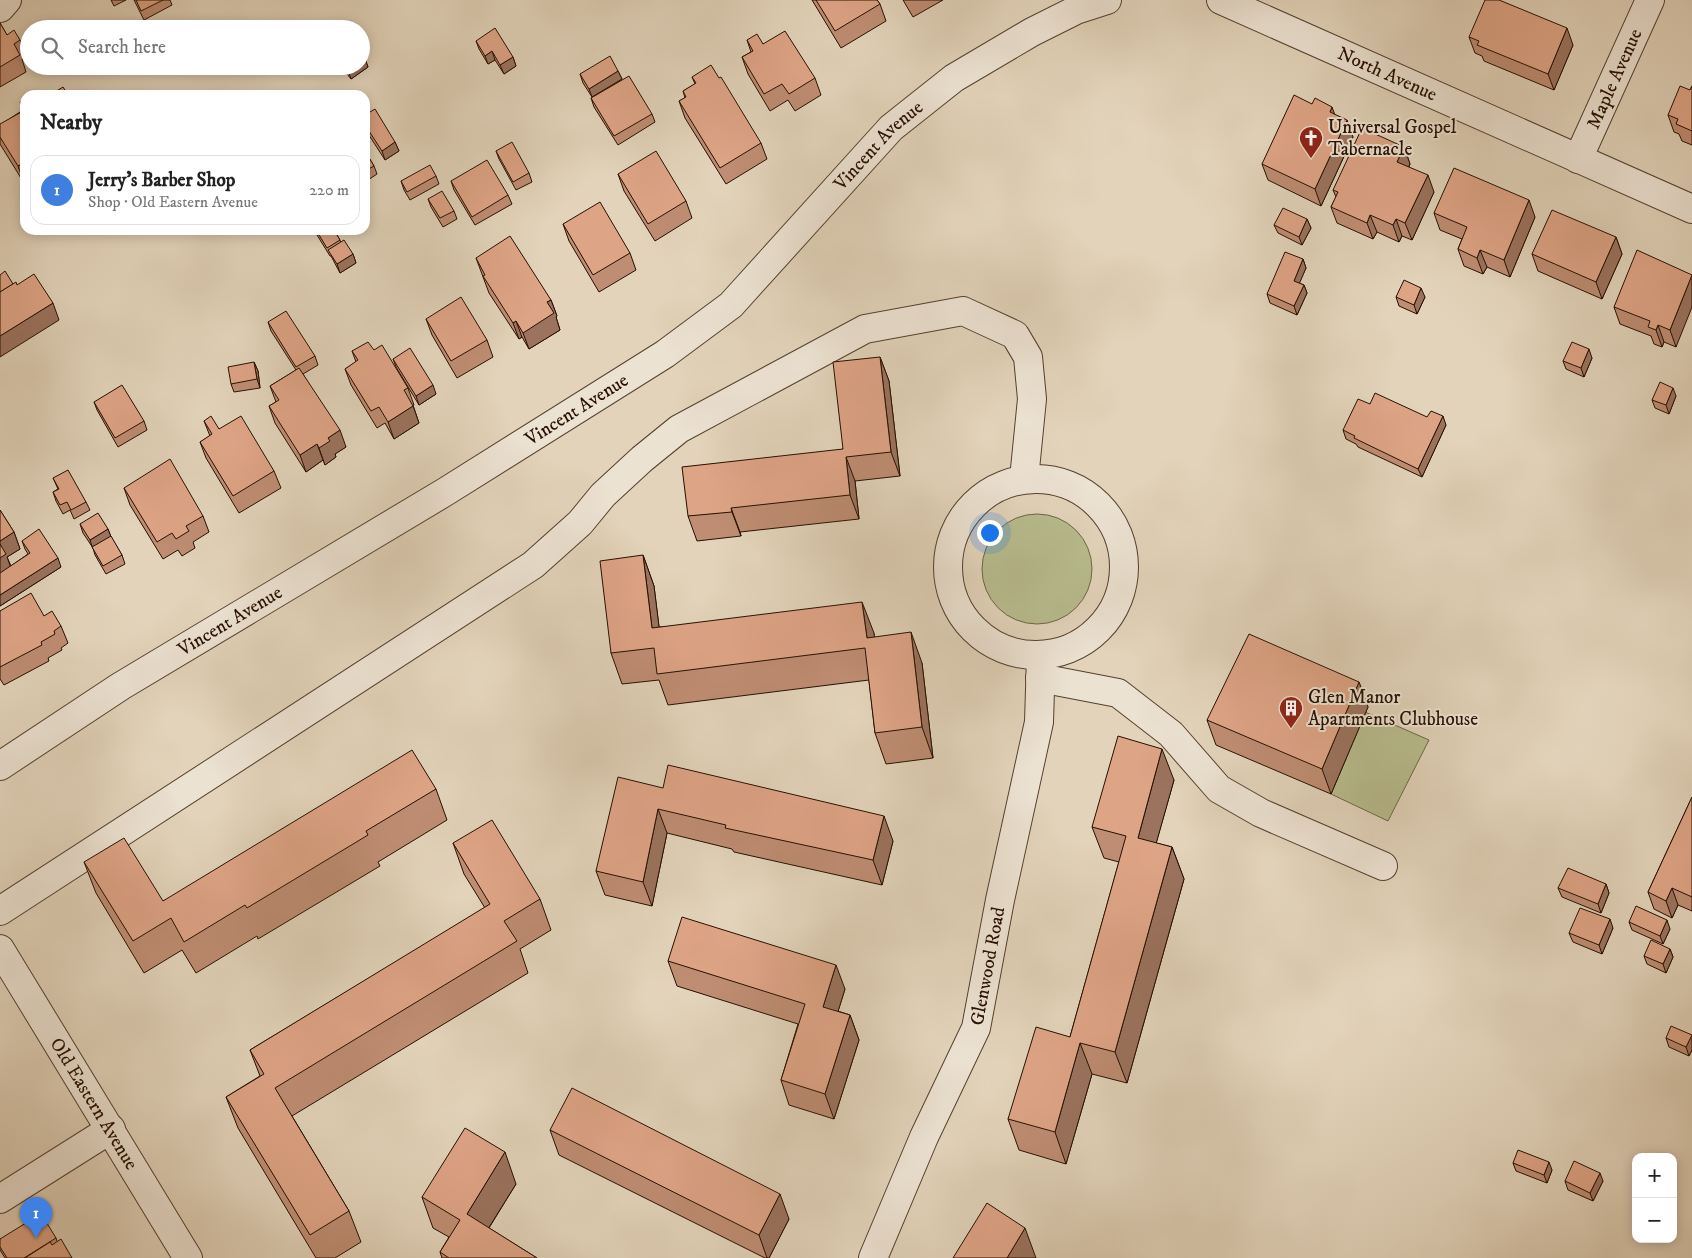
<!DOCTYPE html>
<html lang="en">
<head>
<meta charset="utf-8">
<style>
  body { margin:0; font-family:"IM FELL DW Pica",serif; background:#f6f6f6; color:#222 }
  .controls { position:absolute; right:15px; bottom:15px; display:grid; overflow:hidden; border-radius:10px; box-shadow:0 2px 12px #0003 }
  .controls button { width:45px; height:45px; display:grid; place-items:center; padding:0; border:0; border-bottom:1px solid #e0e0e0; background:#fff; color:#222; font:25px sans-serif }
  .you { position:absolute; left:989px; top:532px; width:18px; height:18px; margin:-12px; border:4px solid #fff; border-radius:50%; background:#1a73e8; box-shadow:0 0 0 8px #1a73e833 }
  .badge { display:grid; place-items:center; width:32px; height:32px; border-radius:50%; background:#8f2418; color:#fff; font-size:16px; font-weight:700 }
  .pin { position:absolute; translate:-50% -41px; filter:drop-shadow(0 1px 2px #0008) }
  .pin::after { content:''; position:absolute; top:26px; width:18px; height:15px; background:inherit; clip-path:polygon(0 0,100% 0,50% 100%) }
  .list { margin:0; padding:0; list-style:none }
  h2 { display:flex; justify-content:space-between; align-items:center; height:65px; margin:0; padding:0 20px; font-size:21px }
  h2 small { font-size:16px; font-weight:400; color:#767676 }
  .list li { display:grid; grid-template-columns:32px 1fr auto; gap:15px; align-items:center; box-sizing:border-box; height:70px; margin:0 10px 10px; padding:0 10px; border:1px solid #e0e0e0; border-radius:15px }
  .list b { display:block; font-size:19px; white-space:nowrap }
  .list p { margin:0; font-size:16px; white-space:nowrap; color:#767676 }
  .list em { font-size:16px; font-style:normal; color:#767676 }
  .icon { flex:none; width:28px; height:28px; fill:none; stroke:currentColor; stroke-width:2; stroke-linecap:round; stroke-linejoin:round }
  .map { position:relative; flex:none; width:1692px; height:1258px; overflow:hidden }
  .search { position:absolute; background:#fff; box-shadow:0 2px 12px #0003; left:20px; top:20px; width:350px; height:55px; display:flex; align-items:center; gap:12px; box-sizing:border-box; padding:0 18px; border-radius:28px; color:#767676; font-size:19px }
  .panel { position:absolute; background:#fff; box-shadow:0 2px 12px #0003; left:20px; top:90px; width:350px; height:145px; border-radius:15px }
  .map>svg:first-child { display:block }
  .green { fill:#b7bb8d; stroke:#6e6547 }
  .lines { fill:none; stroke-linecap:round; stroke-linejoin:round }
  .minor-casing { stroke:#55402f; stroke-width:30 }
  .minor { stroke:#ece2d2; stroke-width:28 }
  .wall { fill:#bf8d73; stroke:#260f01 }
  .shaded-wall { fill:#9b735e; stroke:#260f01 }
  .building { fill:#dea486; stroke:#260f01 }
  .labels { text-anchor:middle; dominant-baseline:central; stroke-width:4; stroke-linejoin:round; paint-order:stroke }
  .street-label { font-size:19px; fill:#260f01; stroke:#ece2d2 }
  .poi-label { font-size:19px; fill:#260f01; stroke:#ece2d2; text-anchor:start }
</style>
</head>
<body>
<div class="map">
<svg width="1692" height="1258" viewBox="0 0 1692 1258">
  <rect width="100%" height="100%" fill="#e2d3ba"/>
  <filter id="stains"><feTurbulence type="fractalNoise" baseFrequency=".004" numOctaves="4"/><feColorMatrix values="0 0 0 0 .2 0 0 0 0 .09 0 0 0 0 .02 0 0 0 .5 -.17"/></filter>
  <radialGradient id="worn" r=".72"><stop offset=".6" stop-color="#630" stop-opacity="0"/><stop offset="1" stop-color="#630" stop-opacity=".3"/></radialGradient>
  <g class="green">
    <circle cx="1037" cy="569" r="55"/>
    <path d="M1365,712L1429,740L1388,821L1331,794Z"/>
  </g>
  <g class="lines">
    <g class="minor-casing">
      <g id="minor">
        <path id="s1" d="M1221,0L1692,209"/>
        <path d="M0,8L7,0"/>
        <path id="s2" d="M1578,159L1650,0"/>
        <circle cx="1036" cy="567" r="88"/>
        <path d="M1040,678L1118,693L1171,734L1219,789L1261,813L1383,866"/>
        <path id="s3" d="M0,766L121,686L445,492L665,354L731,305L891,128L954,78L1032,32L1076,10L1107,0"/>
        <path d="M0,911L533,565L580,523L603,495L642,459L679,429L865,329L963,311L1015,335L1028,357L1032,399L1024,479"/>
        <path id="s4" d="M0,949L188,1258"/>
        <path d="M0,1199L111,1129"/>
        <path id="s5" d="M873,1258L924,1137L976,1028L1000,900L1039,722L1041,656"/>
      </g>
    </g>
    <use href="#minor" class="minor"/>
  </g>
  <g class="wall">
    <path d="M111,0H126L114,6Z"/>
    <path d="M134,0H170L172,5L144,20Z"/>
    <path d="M812,0H877L880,4L886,21L841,48Z"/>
    <path d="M903,0H943L913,17Z"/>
    <path d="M0,23L7,35L20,40L26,57L22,59L26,72L0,87Z"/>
    <path d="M1469,37L1573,45L1554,90L1484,61L1482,56L1475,53Z"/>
    <path d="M747,40L763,44L815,78L821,95L795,111L788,100L770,111L748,74L742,57L751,52Z"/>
    <path d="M476,41L513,57L516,66L504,74L495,60L488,64L479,49Z"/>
    <path d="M365,59L368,67L351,79L341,66H361Z"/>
    <path d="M618,71L622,79L592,97L583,83L580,74Z"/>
    <path d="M692,77L761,143L767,159L726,184L685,118L679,101L685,98L683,91L695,84Z"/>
    <path d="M1692,86V145L1682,141L1679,134L1674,132L1668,115L1690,90Z"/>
    <path d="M591,98L652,114L655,122L618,145L594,107Z"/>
    <path d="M25,100L24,183L0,144V125L23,110L20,102Z"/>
    <path d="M1312,104L1335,115L1353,137L1321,206L1268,180L1262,164Z"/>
    <path d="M365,115L395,142L399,151L385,160L365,129Z"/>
    <path d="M1404,147L1410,164L1409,167L1434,192L1412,240L1402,236L1399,242L1377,232L1373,239L1337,223L1331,207L1336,197L1333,190Z"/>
    <path d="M365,151L374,166L377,174L365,182Z"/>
    <path d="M496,151L529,173L532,182L516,190L499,159Z"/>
    <path d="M618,174L686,201L692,218L655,241L624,191Z"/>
    <path d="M436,176L439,184L410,200L404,190L401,181Z"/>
    <path d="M451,181L508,195L512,204L475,225L454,190Z"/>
    <path d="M428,199L454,211L457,219L443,227L431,207Z"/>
    <path d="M1434,213L1535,217L1510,277L1487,267L1483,274L1464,266L1458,249L1462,239L1440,230Z"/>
    <path d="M1307,219L1311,228L1302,245L1278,233L1274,225Z"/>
    <path d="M563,224L630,253L636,270L599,292L569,241Z"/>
    <path d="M315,230H334L341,242L353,254L356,263L340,273L331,256H330L317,235Z"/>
    <path d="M1616,237L1622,254L1602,299L1538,271L1532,254Z"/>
    <path d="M476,258L551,300L557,316L556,317L560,330L529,349L522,337L519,339L489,293Z"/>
    <path d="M1303,259L1306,268L1299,283L1304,285L1307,293L1297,315L1270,303L1267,294Z"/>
    <path d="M1692,275L1676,347L1664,342L1662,347L1654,344L1651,336L1620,324L1614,307Z"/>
    <path d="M1396,297H1425L1417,314L1399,306Z"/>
    <path d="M426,319L487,340L493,357L457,378L432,335Z"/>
    <path d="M268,322L315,356L318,365L303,374L346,447L335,454L336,457L325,465L323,460L306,472L275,423L269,406L276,402L270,386L296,370L271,331Z"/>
    <path d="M374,350L408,388L414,405H413L419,423L394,439L385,423L377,428L351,385L345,369L356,362L352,351Z"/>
    <path d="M880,357L889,381L900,476L855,481L859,519L740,532L741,536L697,541L688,516L843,449Z"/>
    <path d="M1592,358L1584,377L1566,369L1563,361Z"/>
    <path d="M393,359L436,394L419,405L396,367Z"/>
    <path d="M254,362L258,371L260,388L234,392L231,384Z"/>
    <path d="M1676,396L1669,414L1655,408L1652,400Z"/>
    <path d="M94,402L144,421L147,430L118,447L97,410Z"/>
    <path d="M1370,404L1446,425L1422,477L1358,447L1356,444L1346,439L1343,430Z"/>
    <path d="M204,421L219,429L274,471L281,488L239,513L206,458L200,442L210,436Z"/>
    <path d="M53,478L86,502L90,510L74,519L70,510L63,514L56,501L53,492L58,489Z"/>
    <path d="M124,488L203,516L209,532L193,542L195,548L182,556L178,550L163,559L130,505Z"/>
    <path d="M0,510L14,532L20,549L7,557L11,566L28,554L25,549L22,541L61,567L0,606Z"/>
    <path d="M80,524L108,529L111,537L122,555L125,564L106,574L95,555L93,548L83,533Z"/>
    <path d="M643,555L654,586L659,627L874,633V637L922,663L933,758L886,764L875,733L869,680L668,705L659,680L622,684L611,653Z"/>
    <path d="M0,611L44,616L61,626L68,643L61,648L62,650L48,658L49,661L4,685L0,679Z"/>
    <path d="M1359,682L1368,707L1331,794L1216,745L1207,720Z"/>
    <path d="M1174,780L1156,843L1172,847L1184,879L1127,1083L1092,1074L1066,1164L1019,1150L1008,1119L1070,1037L1119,862L1104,858L1092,827Z"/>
    <path d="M663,788L893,841L882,885L734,852L732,849L667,833L652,906L605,895L596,871Z"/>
    <path d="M436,789L447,820L378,862L380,866L258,939L257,936L196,973L182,950L144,973L96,893L84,862L163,901Z"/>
    <path d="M1692,797V911L1678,905L1672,918L1654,909L1648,892Z"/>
    <path d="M453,843L540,899L551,930L520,949L528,973L292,1116L349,1211L361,1242L335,1258H316L238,1128L226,1097L260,1076L250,1050L485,908L464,874Z"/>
    <path d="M1606,884L1609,893L1601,913L1562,897L1558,888Z"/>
    <path d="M1629,922L1670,929L1663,944L1632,930Z"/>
    <path d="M1613,928L1602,954L1573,942L1569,933Z"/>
    <path d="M1670,949L1673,957L1666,973L1647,964L1644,956Z"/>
    <path d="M668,961L845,989L838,1011L850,1015L859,1040L834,1119L789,1105L781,1080L798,1024L677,986Z"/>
    <path d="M1692,1035V1050L1689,1056L1669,1047L1666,1038Z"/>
    <path d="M550,1130L789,1219L769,1258H765L559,1155Z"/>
    <path d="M1513,1163L1552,1170L1547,1183L1516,1171Z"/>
    <path d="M1565,1181H1603L1593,1201L1568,1190Z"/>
    <path d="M516,1184L489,1228L537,1258H442L440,1252L449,1237L433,1228L422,1197Z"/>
    <path d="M56,1238L57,1241L72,1258H5L0,1250V1239Z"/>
  </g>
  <g class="shaded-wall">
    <path d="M1567,28L1573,45L1554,90L1548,74Z"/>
    <path d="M492,51L495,60L488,64L485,56Z"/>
    <path d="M513,57L516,66L504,74L500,65Z"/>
    <path d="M365,59L368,67L351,79L348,71L354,66H361V61Z"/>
    <path d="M618,71L622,79L592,97L589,89Z"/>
    <path d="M1332,107L1338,123L1330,112Z"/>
    <path d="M1347,120L1353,137L1321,206L1315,189Z"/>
    <path d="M395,142L399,151L385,160L382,151Z"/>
    <path d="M1404,147L1410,164L1403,178L1397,162Z"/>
    <path d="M25,162V182L24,183L18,166Z"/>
    <path d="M1428,175L1434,192L1412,240L1405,223Z"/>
    <path d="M1529,200L1535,217L1510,277L1504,260Z"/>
    <path d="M1370,215L1377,232L1373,239L1367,223Z"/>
    <path d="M1307,219L1311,228L1302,245L1299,237Z"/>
    <path d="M1396,219L1402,236L1399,242L1393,225Z"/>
    <path d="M1616,237L1622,254L1602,299L1596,282Z"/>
    <path d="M1480,250L1487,267L1483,274L1477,258Z"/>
    <path d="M353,254L356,263L340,273L337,264Z"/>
    <path d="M1303,259L1306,268L1297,289L1294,281Z"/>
    <path d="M1692,275V307L1676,347L1670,330Z"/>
    <path d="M1304,285L1307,293L1297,315L1294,306Z"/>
    <path d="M1421,288L1425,297L1417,314L1414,305Z"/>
    <path d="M551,300L557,316L556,317L560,330L529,349L523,333L547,302Z"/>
    <path d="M53,303L59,320L0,357V336Z"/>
    <path d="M516,321L522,337L519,339L513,323Z"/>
    <path d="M1658,325L1664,342L1662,347L1656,330Z"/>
    <path d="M1589,349L1592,358L1584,377L1581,368Z"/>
    <path d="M880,357L889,381L900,476L891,452Z"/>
    <path d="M254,362L258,371L260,388L257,379Z"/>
    <path d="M433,385L436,394L419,405L416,396Z"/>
    <path d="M1673,388L1676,396L1669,414L1666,405Z"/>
    <path d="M413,406L419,423L394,439L388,422Z"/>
    <path d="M1443,416L1446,425L1422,477L1418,469Z"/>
    <path d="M340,430L346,447L335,454L336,457L325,465L319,448L328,438Z"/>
    <path d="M317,444L323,460L306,472L300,455Z"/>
    <path d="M846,457L855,481L859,519L850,495Z"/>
    <path d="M731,508L740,532L741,536L732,512Z"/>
    <path d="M108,529L111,537L93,549L90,540Z"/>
    <path d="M14,532L20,549L7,557L12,571L0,579V541Z"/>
    <path d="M643,555L654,586L663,659L652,628Z"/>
    <path d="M58,558L61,567L0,606V595Z"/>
    <path d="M862,602L874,633L878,669L867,638Z"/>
    <path d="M911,632L922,663L933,758L922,727Z"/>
    <path d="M1359,682L1368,707L1331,794L1322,769Z"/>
    <path d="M1162,749L1174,780L1149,869L1138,838Z"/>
    <path d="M658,809L667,833L652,906L643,882Z"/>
    <path d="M884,816L893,841L882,885L873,860Z"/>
    <path d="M1172,847L1184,879L1127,1083L1115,1052Z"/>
    <path d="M1606,884L1609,893L1601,913L1598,904Z"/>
    <path d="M1672,888L1678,905L1672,918L1666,901Z"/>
    <path d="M1610,919L1613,928L1602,954L1599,945Z"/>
    <path d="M1667,920L1670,929L1663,944L1660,936Z"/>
    <path d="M1670,949L1673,957L1666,973L1663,964Z"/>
    <path d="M836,965L845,989L832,1031L823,1007Z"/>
    <path d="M850,1015L859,1040L834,1119L825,1094Z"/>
    <path d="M1692,1035V1050L1689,1056L1686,1047Z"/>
    <path d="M1080,1043L1092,1074L1066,1164L1055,1132Z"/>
    <path d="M505,1152L516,1184L478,1245L467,1214Z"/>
    <path d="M1549,1162L1552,1170L1547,1183L1544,1175Z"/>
    <path d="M1600,1173L1603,1181L1593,1201L1590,1193Z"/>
    <path d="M780,1194L789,1219L769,1258H767L759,1235Z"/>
    <path d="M1025,1228L1036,1258H1007Z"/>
  </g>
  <g class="building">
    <path d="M136,0H163L141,11Z"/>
    <path d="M816,0H877L880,4L835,31Z"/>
    <path d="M1485,0H1499L1567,28L1548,74L1477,45L1479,41L1469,37Z"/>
    <path d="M0,23L7,35L14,30L20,40L14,44L20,55L0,67Z"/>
    <path d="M495,28L513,57L500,65L492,51L485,56L476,41Z"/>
    <path d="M785,31L815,78L789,94L782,84L764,94L742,57L753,51L747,40L757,34L763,44Z"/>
    <path d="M361,54L365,59L361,61Z"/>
    <path d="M610,56L618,71L589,89L580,74Z"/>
    <path d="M711,65L719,78L721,77L761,143L720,168L679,101L686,97L683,91L696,83L692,77Z"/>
    <path d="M344,66H354L348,71Z"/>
    <path d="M629,76L652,114L614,136L591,98Z"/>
    <path d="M1680,86L1690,90L1692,86V131L1676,124L1678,119L1668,115Z"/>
    <path d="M63,87L68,95H50Z"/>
    <path d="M1294,95L1312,104L1315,98L1332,107L1330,112L1347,120L1315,189L1262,164Z"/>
    <path d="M25,100V162L18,166L0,137V124L25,110L20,102Z"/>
    <path d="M375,109L395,142L382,151L365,125V115Z"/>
    <path d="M1362,128L1404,147L1397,162L1428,175L1405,223L1396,219L1393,225L1370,215L1367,223L1331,207L1338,192L1333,190Z"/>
    <path d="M512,142L529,173L513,182L496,151Z"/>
    <path d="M365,151L374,166L365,171Z"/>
    <path d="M656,151L686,201L648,224L618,174Z"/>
    <path d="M487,160L508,195L472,217L451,181Z"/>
    <path d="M430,165L436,176L407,192L401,181Z"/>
    <path d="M1454,168L1529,200L1504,260L1480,250L1477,258L1458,249L1467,227L1434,213Z"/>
    <path d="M442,191L454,211L440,218L428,199Z"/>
    <path d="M600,202L630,253L593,275L563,224Z"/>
    <path d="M1283,208L1307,219L1299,237L1274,225Z"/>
    <path d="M1552,210L1616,237L1596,282L1532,254Z"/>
    <path d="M316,230H334L340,240L327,248Z"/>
    <path d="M510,236L551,300L547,302L554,313L523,333L516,321L513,323L483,276L485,275L476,258Z"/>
    <path d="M344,240L353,254L337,264L328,250Z"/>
    <path d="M1637,250L1692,275L1670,330L1658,325L1656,330L1648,327L1650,321L1614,307Z"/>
    <path d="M1285,252L1303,259L1294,281L1304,285L1294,306L1267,294Z"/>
    <path d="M5,271L13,284L0,292V275Z"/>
    <path d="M34,274L53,303L0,336V292L16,282L17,285Z"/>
    <path d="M1404,280L1421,288L1414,305L1396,297Z"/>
    <path d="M461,297L487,340L451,361L426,319Z"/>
    <path d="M286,311L315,356L296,367L268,322Z"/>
    <path d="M368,342L374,350L382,345L408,388L404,390L413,406L388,422L379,407L371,411L345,369L358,360L352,351Z"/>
    <path d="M1572,342L1589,349L1581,368L1563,361Z"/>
    <path d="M410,348L433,385L416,396L393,359Z"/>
    <path d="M880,357L891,452L846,457L850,495L731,508L732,512L688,516L682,467L843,449L833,362Z"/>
    <path d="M254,362L257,379L231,384L228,367Z"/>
    <path d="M299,368L340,430L328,438L330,441L319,448L317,444L300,455L269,406L279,400L270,386Z"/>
    <path d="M1660,382L1673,388L1666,405L1652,400Z"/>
    <path d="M122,385L144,421L115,438L94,402Z"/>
    <path d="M1375,393L1427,417L1431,411L1443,416L1418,469L1354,438L1355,436L1343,430L1358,399L1370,404Z"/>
    <path d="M211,416L219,429L241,416L274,471L233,496L200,442L212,434L204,421Z"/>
    <path d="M170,459L203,516L186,526L189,531L176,539L172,533L157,542L124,488Z"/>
    <path d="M68,470L86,502L71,510L67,502L60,505L53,492L59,489L53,478Z"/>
    <path d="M0,510L14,532L0,541Z"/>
    <path d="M98,513L108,529L90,540L80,524Z"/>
    <path d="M39,529L58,558L0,595V573L30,553L22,541Z"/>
    <path d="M111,536L122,555L103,566L92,547Z"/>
    <path d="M0,544L6,554L0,558Z"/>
    <path d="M643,555L652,628L862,602L867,638L911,632L922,727L875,733L865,648L657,674L654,648L611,653L600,561Z"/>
    <path d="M31,593L44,616L52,611L61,626L54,631L55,634L41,642L42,645L0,667V611Z"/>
    <path d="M1249,634L1359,682L1322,769L1207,720Z"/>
    <path d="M1118,736L1162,749L1138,838L1172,847L1115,1052L1080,1043L1055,1132L1008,1119L1036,1027L1070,1037L1126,836L1092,827Z"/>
    <path d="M412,750L436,789L366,831L368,835L247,908L245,905L184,942L171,918L133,941L84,862L124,838L163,901Z"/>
    <path d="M668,765L884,816L873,860L725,828L726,825L658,809L643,882L596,871L618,777L663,788Z"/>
    <path d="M1692,797V897L1672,888L1666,901L1648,892Z"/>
    <path d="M492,820L540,899L504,921L517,941L275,1088L349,1211L310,1235L226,1097L264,1074L250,1050L490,904L453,843Z"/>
    <path d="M1568,868L1606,884L1598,904L1558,888Z"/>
    <path d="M1636,906L1667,920L1660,936L1629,922Z"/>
    <path d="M1580,908L1610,919L1599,945L1569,933Z"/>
    <path d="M682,917L836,965L823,1007L850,1015L825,1094L781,1080L805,1004L668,961Z"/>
    <path d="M1651,940L1670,949L1663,964L1644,956Z"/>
    <path d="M1671,1026L1692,1035L1686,1047L1666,1038Z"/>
    <path d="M572,1088L780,1194L759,1235L550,1130Z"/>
    <path d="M465,1128L505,1152L467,1214L537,1258H449L440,1252L460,1220L422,1197Z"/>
    <path d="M1518,1150L1549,1162L1544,1175L1513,1163Z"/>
    <path d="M1574,1161L1600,1173L1590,1193L1565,1181Z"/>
    <path d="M987,1203L1025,1228L1007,1258H953Z"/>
    <path d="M34,1218L45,1220L56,1238L24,1258H7L0,1247V1239Z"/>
    <path d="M61,1239L72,1258H25L50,1242L52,1245Z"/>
  </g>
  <defs>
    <g id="church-pin" transform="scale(1.25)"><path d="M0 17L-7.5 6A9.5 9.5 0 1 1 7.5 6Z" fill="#8f2418" stroke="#ece2d2"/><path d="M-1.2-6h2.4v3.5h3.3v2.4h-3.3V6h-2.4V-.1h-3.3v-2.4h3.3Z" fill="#fff"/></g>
    <g id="building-pin" transform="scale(1.25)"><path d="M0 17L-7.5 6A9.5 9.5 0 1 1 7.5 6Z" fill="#8f2418" stroke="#ece2d2"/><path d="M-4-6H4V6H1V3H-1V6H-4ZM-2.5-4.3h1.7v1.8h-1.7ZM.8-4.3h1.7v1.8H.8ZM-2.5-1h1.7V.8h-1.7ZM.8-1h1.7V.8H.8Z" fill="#fff"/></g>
  </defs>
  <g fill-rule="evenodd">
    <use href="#church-pin" x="1311" y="138"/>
    <use href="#building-pin" x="1291" y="708"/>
  </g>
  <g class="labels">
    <g class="street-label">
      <text stroke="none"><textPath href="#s1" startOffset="182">North Avenue</textPath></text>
      <text stroke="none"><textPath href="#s2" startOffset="88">Maple Avenue</textPath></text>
      <text stroke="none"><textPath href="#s3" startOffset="1082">Vincent Avenue</textPath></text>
      <text stroke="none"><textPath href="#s3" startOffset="678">Vincent Avenue</textPath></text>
      <text stroke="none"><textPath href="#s3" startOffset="272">Vincent Avenue</textPath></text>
      <text stroke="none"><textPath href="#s5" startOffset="315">Glenwood Road</textPath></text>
      <text stroke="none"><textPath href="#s4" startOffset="181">Old Eastern Avenue</textPath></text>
    </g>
    <g class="poi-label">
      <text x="1328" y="127">Universal Gospel<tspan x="1328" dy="22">Tabernacle</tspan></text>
      <text x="1308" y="697">Glen Manor<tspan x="1308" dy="22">Apartments Clubhouse</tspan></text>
    </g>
  </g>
  <rect width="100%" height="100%" filter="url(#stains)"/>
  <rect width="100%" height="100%" fill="url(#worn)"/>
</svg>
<div class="controls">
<button>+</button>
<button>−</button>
</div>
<div class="you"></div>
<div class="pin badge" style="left:36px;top:1238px;background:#3f7fe0">1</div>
<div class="search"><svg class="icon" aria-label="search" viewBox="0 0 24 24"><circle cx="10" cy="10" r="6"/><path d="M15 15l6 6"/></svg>Search here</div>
<section class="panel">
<h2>Nearby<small></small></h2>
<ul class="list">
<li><span class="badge" style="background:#3f7fe0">1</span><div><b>Jerry’s Barber Shop</b><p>Shop · Old Eastern Avenue</p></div><em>220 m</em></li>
</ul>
</section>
</div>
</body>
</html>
